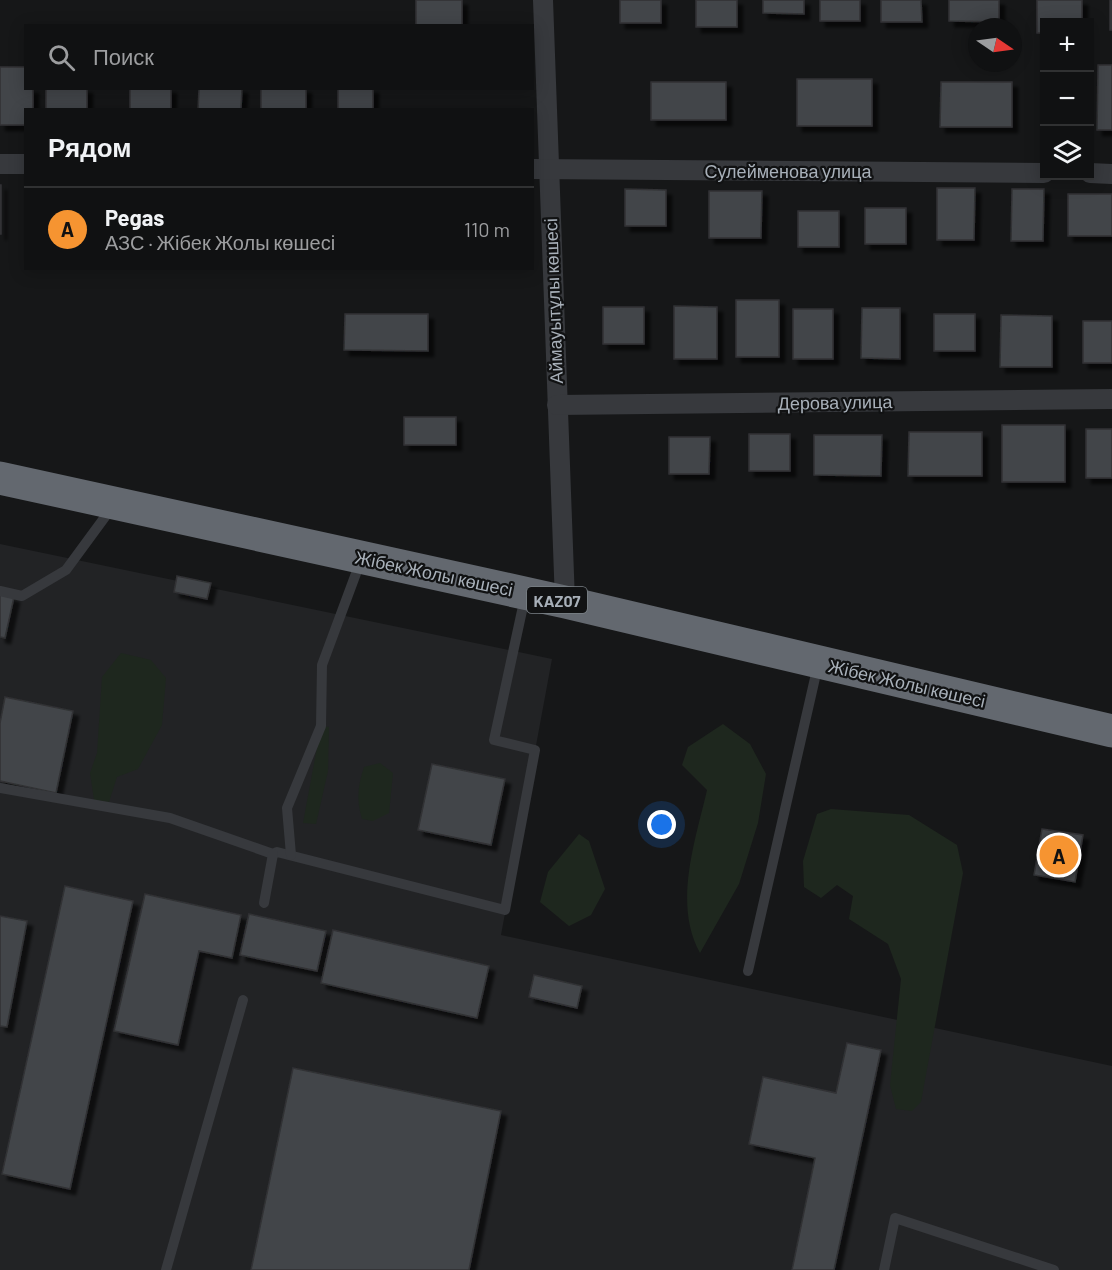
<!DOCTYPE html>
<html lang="ru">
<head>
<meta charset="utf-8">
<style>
  body { margin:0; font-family:Barlow,sans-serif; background:#191a1b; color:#f1f3f6 }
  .controls { position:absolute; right:18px; top:18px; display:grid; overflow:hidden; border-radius:0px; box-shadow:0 3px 15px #0003 }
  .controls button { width:54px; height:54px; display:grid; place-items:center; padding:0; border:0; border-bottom:2px solid #303132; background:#101112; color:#f1f3f6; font:30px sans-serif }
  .compass { position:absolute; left:968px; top:18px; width:54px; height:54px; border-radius:50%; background:#101112; box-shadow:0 3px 15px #0003; rotate:103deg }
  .you { position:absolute; left:662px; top:825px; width:21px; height:21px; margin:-15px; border:4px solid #fff; border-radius:50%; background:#1a73e8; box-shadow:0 0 0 9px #1a73e833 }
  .badge { display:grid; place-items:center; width:39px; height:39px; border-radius:50%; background:#f69431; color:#111; font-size:20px; font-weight:700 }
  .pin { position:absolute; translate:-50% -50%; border:3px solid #fff; box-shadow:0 2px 6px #0006 }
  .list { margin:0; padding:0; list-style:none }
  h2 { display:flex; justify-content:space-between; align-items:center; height:78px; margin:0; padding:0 24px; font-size:26px }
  h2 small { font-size:20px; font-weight:400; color:#9c9d9f }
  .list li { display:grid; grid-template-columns:39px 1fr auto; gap:18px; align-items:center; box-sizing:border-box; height:84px; padding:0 24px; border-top:2px solid #303132 }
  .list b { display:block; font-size:22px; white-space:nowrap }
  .list p { margin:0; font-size:20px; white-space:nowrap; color:#9c9d9f }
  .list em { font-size:20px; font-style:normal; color:#9c9d9f }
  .icon { flex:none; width:33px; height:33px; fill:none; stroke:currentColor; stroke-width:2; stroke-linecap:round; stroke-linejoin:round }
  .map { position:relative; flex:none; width:1112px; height:1270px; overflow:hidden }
  .search { position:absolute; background:#101112; box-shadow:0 3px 15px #0003; left:24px; top:24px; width:510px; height:66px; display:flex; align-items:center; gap:15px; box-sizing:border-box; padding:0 21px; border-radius:0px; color:#9c9d9f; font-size:22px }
  .panel { position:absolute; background:#101112; box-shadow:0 3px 15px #0003; left:24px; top:108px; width:510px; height:162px; border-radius:0px }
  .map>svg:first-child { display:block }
  .built { fill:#222325 }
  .green { fill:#1e271e }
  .building { fill:#424548; stroke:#303134; stroke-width:1.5; filter:url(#shadow) }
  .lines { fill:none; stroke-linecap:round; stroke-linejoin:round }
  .lane { stroke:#37393d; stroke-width:10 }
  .street { stroke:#37393d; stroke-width:20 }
  .highway { stroke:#63686f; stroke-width:33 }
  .labels { text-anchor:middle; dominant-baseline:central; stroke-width:4.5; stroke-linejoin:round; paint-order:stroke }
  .shield { fill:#111213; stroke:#7b8187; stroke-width:1.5 }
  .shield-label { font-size:16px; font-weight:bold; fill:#a8b0b9 }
  .street-label { font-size:18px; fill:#a8b0b9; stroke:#111213 }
</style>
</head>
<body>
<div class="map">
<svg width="1112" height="1270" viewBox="0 0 1112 1270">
  <defs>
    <filter id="shadow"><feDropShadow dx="5.5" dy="5.5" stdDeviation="1.5" flood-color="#0009"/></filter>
  </defs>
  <rect width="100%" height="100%" fill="#161718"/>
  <path class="built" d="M0,544L552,659L501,935L1112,1066V1270H0Z"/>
  <g class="green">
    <path d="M121,653L151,660L166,678L162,725L138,769L117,777L109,802L94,800L90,773L97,753L102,677Z"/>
    <path d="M723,724L750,744L766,774L758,823L739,884L700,953C673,904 695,842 707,790L682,765L688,747Z"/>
    <path d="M321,726L329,727L328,771L316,824L303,823Z"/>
    <path d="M380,763L393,773L389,813L373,821L362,819C356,799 358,786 364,767Z"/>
    <path d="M831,809L909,815L957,845L963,873L921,1102L912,1111L896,1109L890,1085L901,979L888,944L849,919L853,896L837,885L821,898L804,887L803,861L817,814Z"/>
    <path d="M579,834L589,841L605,889L591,915L569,926L540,902L548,872Z"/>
  </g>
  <g class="building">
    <rect x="416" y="0" width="46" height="26"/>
    <rect x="620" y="0" width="41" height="23"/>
    <rect x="696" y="0" width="41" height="27"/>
    <path d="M763,0H804V14L763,13Z"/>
    <rect x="820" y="0" width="40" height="21"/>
    <path d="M881,0H921L922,22H881Z"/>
    <path d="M949,0H999V22L949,21Z"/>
    <path d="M1037,0H1082V22H1044V33H1037Z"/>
    <rect x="1110" y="0" width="2" height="30"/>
    <path d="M1098,65H1112V130H1097Z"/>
    <path d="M0,67H26V88H33V110H26V125H0Z"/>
    <rect x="797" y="79" width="75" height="47"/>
    <rect x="651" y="82" width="75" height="38"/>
    <path d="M941,82H1012V127H940Z"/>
    <rect x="46" y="88" width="41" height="22"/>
    <rect x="130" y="88" width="41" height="22"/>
    <path d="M199,88H242L241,110H198Z"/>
    <rect x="261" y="88" width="45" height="22"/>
    <rect x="338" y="88" width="35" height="22"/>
    <rect x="0" y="185" width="1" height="49"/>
    <path d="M937,188H975L974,240H937Z"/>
    <path d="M625,189L666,190V226H625Z"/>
    <path d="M1012,189H1044L1043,241H1011Z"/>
    <path d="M709,191H762L761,238H709Z"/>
    <rect x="1068" y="194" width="44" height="42"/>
    <rect x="865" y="208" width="41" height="36"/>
    <rect x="798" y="211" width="41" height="36"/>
    <rect x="736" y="300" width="43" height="57"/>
    <path d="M674,306L717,307V359H674Z"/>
    <rect x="603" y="307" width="41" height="37"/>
    <path d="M862,308H900V359L861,358Z"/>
    <rect x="793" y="309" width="40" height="50"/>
    <path d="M345,314H428V351L344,350Z"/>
    <rect x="934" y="314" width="41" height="37"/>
    <path d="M1001,315L1052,316V367H1000Z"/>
    <rect x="1083" y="321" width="29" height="42"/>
    <rect x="404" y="417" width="52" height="28"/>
    <rect x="1002" y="425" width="63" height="57"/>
    <rect x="1086" y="429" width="26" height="49"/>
    <path d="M909,432H982V476H908Z"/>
    <rect x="749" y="434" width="41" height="37"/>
    <path d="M814,435H882L881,476L814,475Z"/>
    <path d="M669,437H710L709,474H669Z"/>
    <path d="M177,576L211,583L207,599L174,592Z"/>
    <path d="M0,594L14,597L5,638L0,637Z"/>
    <path d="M5,697L73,711L56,793L0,781V723Z"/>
    <path d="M432,764L505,779L491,845L418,830Z"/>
    <path d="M1042,829L1083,835L1075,882L1034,875Z"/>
    <path d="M65,886L133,901L70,1189L2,1174Z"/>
    <path d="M145,894L241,915L232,958L199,951L178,1045L114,1031Z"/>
    <path d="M249,914L326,931L317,971L240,955Z"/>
    <path d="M0,916L27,921L7,1027L0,1026Z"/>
    <path d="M333,930L489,966L477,1018L321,983Z"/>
    <path d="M534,975L582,986L577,1008L529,997Z"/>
    <path d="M847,1043L881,1050L834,1270H792L815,1158L749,1144L763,1077L836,1093Z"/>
    <path d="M293,1068L501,1111L469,1270H251Z"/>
  </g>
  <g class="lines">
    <g class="lane">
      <path d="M0,591L22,596L66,570L113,506"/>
      <path d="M0,788L170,818L273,854L277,852L505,910L535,750L494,740L525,597"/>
      <path d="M291,855L287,808L321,726L322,665L361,560"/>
      <path d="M264,903L273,854"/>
      <path d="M748,971L818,665"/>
      <path d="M166,1270L243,1000"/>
      <path d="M884,1270L895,1218L1054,1270"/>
    </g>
    <g class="street">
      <path d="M543,0L565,602"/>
      <path d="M0,164H26"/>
      <path d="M532,169L1044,173"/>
      <path d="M1090,173L1112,174"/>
      <path d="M557,405L1112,399"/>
    </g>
    <path class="highway" d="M0,478L565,602L1112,731"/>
  </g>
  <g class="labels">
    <rect class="shield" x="527" y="587" width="60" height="26" rx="4.5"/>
    <g class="shield-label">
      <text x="557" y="600">KAZ07</text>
    </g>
    <g class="street-label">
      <text x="788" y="171">Сулейменова улица</text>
      <text transform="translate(553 301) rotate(-92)">Аймауытұлы көшесі</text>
      <text transform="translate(835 402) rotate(-1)">Дерова улица</text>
      <text transform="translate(434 573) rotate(12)">Жібек Жолы көшесі</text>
      <text transform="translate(907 683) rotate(13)">Жібек Жолы көшесі</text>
    </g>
  </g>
</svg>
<div class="controls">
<button>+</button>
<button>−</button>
<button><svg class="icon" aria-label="layers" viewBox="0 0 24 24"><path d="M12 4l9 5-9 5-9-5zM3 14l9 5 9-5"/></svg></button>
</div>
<svg class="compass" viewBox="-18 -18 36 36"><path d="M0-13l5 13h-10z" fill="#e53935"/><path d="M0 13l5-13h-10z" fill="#9c9d9f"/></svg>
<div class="you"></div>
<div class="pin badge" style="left:1059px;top:855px">A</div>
<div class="search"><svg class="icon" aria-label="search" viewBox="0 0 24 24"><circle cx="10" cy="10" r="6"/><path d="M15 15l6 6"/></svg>Поиск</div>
<section class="panel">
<h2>Рядом<small></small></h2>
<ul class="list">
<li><span class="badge">A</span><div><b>Pegas</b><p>АЗС · Жібек Жолы көшесі</p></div><em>110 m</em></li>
</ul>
</section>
</div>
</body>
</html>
